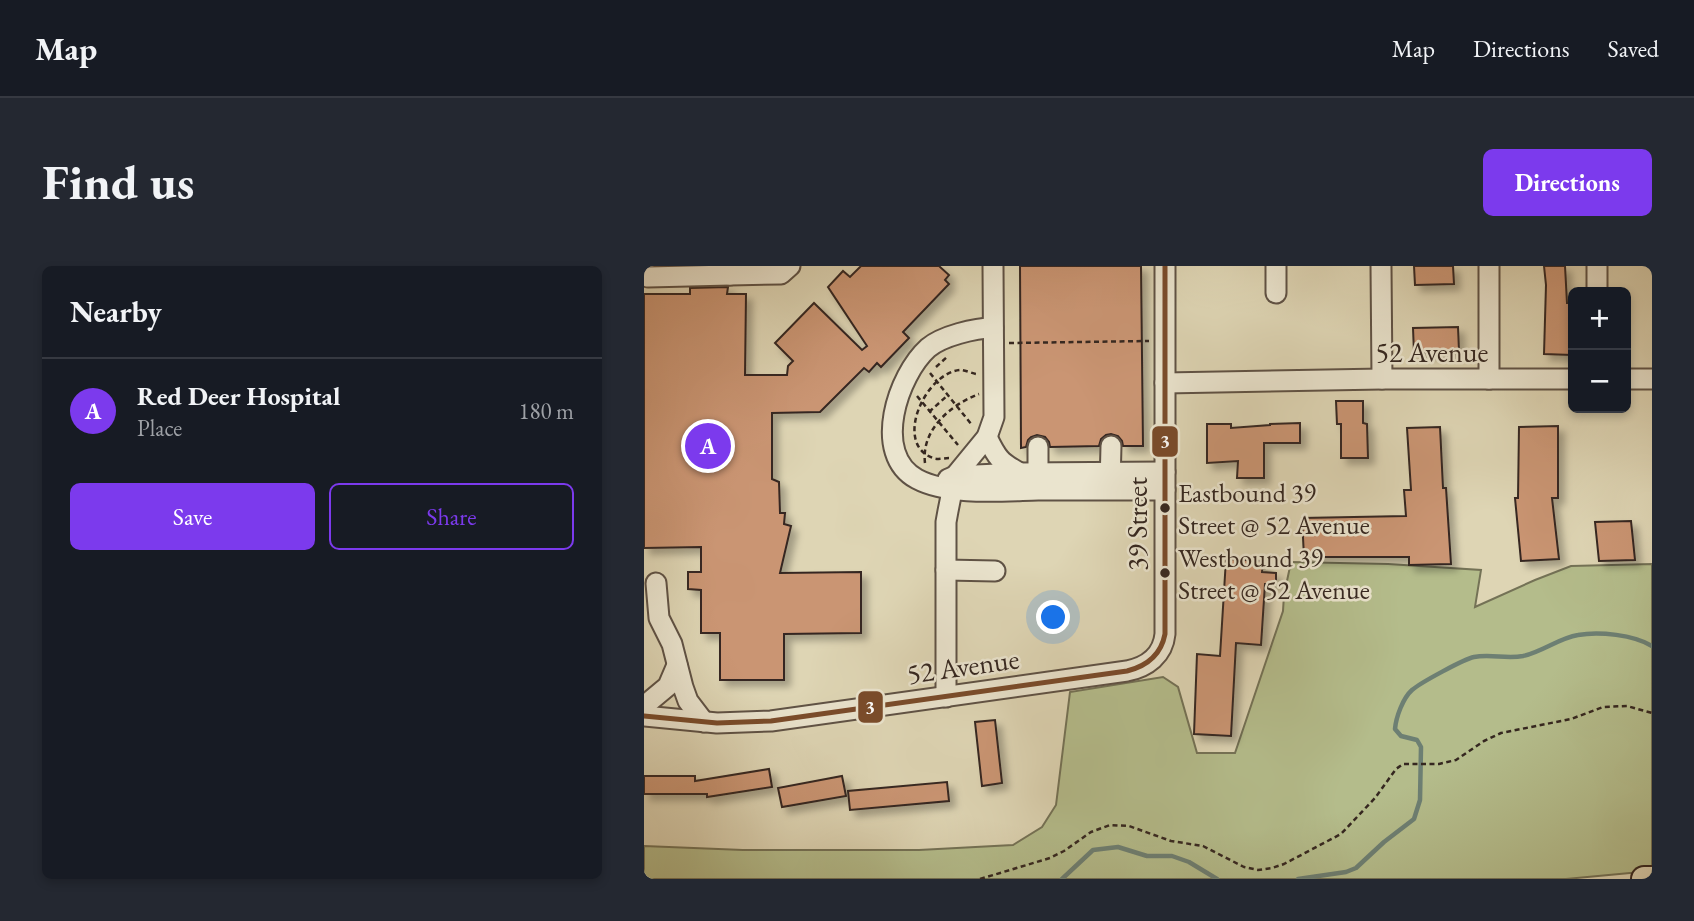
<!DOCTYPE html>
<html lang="en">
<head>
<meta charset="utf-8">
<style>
  body { margin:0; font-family:"EB Garamond",serif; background:#242831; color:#f1f3f6 }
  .controls { position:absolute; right:21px; top:21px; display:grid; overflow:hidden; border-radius:10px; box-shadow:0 4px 10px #0003 }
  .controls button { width:63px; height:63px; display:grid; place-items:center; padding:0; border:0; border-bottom:2px solid #363941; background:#171b24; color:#f1f3f6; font:35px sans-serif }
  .you { position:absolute; left:410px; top:352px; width:24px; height:24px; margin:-18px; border:5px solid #fff; border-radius:50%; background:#1a73e8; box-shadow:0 0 0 10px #1a73e833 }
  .badge { display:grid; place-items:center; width:46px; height:46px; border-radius:50%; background:#7c3aed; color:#fff; font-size:23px; font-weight:700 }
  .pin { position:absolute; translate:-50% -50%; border:4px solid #fff; box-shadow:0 2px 7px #0006 }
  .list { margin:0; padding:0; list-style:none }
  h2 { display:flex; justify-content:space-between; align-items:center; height:91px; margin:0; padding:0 28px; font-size:30px }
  h2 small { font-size:23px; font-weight:400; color:#9ea1a6 }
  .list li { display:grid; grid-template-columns:46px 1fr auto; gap:21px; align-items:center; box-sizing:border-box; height:105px; padding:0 28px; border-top:2px solid #363941 }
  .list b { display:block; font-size:26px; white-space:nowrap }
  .list p { margin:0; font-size:23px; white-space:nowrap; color:#9ea1a6 }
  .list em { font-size:23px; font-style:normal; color:#9ea1a6 }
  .actions { display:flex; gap:14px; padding:21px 28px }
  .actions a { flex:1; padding:16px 0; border:2px solid #7c3aed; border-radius:10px; text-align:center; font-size:24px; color:#7c3aed }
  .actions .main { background:#7c3aed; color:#fff }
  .map { position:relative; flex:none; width:1008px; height:613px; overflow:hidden; border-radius:10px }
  header { display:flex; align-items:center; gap:42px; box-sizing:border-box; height:98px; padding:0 35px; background:#171b24; border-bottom:2px solid #363941 }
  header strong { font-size:33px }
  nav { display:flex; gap:38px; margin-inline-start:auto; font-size:24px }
  .intro { display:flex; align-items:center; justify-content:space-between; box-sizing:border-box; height:168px; padding:0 42px }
  h1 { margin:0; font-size:49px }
  .button { padding:18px 32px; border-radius:10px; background:#7c3aed; color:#fff; font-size:24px; font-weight:700 }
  main { display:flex; gap:42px; padding:0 42px }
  aside { flex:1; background:#171b24; border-radius:10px; box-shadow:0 4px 10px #0003 }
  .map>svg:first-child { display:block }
  .green { fill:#b4bc8b; stroke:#747256; stroke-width:2 }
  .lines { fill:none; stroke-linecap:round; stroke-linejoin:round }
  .stream { stroke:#6d7f73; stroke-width:4.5 }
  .building { fill:#ca9573; stroke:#352720; stroke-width:2; filter:url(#shadow) }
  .minor-casing { stroke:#5f5245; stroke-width:23 }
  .major-casing { stroke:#352720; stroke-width:28 }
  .path { stroke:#352720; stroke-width:2.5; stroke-dasharray:5 3.5; stroke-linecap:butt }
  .minor { stroke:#eae4ce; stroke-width:19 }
  .major { stroke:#ded5b4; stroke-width:24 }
  .bus-1-casing { stroke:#eae4ce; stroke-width:10 }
  .bus-1 { stroke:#7a4b2a; stroke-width:5 }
  .bus-dot { fill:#352720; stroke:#eae4ce; stroke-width:2.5 }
  .labels { text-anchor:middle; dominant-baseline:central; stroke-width:5; stroke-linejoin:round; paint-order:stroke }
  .bus-label { font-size:26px; fill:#352720; stroke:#eae4ce; text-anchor:start }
  .street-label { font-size:28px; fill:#352720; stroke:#eae4ce }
  .line-badge { stroke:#eae4ce; stroke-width:2.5 }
  .badge-label { font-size:19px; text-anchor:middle; font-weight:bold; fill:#fff }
</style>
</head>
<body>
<header>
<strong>Map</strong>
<nav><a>Map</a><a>Directions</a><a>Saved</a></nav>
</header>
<div class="intro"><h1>Find us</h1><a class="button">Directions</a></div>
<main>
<aside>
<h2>Nearby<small></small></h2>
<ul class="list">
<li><span class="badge">A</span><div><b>Red Deer Hospital</b><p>Place</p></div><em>180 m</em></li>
</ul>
<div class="actions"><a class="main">Save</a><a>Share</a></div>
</aside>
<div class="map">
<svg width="1008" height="613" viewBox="0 0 1008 613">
  <defs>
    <filter id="shadow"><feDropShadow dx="6" dy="6" stdDeviation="3.5" flood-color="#0004"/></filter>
  </defs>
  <rect width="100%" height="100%" fill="#ded5b4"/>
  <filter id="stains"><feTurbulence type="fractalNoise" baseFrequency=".00286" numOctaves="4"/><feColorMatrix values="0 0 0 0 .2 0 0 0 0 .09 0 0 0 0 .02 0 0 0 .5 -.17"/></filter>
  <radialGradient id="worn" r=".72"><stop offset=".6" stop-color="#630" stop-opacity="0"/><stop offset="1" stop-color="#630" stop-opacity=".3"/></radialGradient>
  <path class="green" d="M647,296L744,298L837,304L831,341L891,314L927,300L1008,298V606L986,607L922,613H0V580L99,584H275L369,579L398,561L412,539L426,426L519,411L534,421L553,487H591L639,345L640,329Z"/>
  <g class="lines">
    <g class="stream">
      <path d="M418,613L449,584L474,581L503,590H528L545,596L573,613"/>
      <path d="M654,613L702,606L712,602L740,576L770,553L776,534L777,481L773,474L757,470L751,463C752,451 759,432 768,424C776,417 820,393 830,391C846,388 863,393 879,390C898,386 915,372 934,369C955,365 990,369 1008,380"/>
    </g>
  </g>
  <g class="building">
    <path d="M217,0H295L305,9L301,14L305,18L259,66L265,72L237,101L233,97L225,106L220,102L176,146L128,147V213L135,216L136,247H141L140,258L147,260L136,307L217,306V367L140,368V414H76V367H57V324L44,323V306H57V281L0,282V28H46V22L84,21L83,28H102L101,109H143L144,100L149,95L131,77L170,37L218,84L223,80L184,21L199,5L206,11Z"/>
    <path d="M376,0H497L499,180H479L478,175L474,170L467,168L462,169L457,173L455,180L406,181L405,176L401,171L393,169L387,171L384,174L382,181L377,182Z"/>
    <path d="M770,0H809L810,18L771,19Z"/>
    <path d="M900,0H921L923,37H929V63H927L928,89L900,88L902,19Z"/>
    <path d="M814,61L815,85L770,87L769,62Z"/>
    <path d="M692,135H719V157L723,158L724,192H697V158H693Z"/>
    <path d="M656,157V177H620V212H593L594,195L563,197V158H587V162L626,159V158Z"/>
    <path d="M914,160V232H908L915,293L877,295L871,232H874L875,161Z"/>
    <path d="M796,161L799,222H802L807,298L765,299V291H660L658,252L762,250L760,224H767L763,162Z"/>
    <path d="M987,255L991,294L955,295L951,256Z"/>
    <path d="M582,293L619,295L618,306L632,307V318H621L617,379L592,377L587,470L550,468L553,388L576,390Z"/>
    <path d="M351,454L358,517L338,520L331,456Z"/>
    <path d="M125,503L128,521L63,531V528H0V510H51V515Z"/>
    <path d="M198,510L202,530L138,541L134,522Z"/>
    <path d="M303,516L305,535L206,544L204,525Z"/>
  </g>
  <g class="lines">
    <g class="minor-casing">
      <g id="minor">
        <path d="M632,0V27"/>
        <path d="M737,0L738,113"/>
        <path d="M953,0V26"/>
        <path d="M78,1L86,9L137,8L146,0"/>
        <path d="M4,11L86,9"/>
        <path d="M349,62C331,62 298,70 284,82C254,109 227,188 273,213C305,230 358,225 394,224C436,224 479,224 521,224"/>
        <path d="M845,113V0"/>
        <path d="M982,113H1008"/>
        <path d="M521,117L738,113H929"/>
        <path d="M343,171C353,192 356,196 376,207"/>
        <path d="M394,181V219"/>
        <path d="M304,213L311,210L376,207L521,206"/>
        <path d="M466,218L467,180"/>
        <path d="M302,304L351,305"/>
        <path d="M12,317L15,352L28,378L39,421L44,435L60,456"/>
        <path d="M302,431V256L304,245L311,210L343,171L350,151L349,0"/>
        <path d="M0,440L24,420L33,399"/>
        <path d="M0,450L73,457L127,455L483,405C503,401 519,389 521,368V0"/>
      </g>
    </g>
    <g class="major-casing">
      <path id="major" d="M1000,613H1008"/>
    </g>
    <g class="path">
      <path d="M365,77L505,75"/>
      <path d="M292,101L303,91"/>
      <path d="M286,107L328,159"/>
      <path d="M273,130L314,179"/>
      <path d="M285,146L304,129"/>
      <path d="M305,192C300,192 294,194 289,192C249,178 281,107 316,104C321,104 327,107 332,108"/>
      <path d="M281,197C277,164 306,139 335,128"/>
      <path d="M336,613L406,592L420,585L447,566L466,559L485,560L527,575L559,580L600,601L614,604L628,602L640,598L697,568L731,532L752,503L759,498H795L812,494L840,475L857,467L927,453L959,441L983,440L1008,447"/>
    </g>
    <use href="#minor" class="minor"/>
    <use href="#major" class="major"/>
    <g class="bus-1-casing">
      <path id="bus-1" d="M0,450L73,457L127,455L483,405C503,400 517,389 521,368V0"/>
    </g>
    <use href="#bus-1" class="bus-1"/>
  </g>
  <g class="bus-dot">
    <circle cx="521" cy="242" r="6"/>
    <circle cx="521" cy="307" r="6"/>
  </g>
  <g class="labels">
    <g class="bus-label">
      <text x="534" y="227">Eastbound 39<tspan x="534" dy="32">Street @ 52 Avenue</tspan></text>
      <text x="534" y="292">Westbound 39<tspan x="534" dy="32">Street @ 52 Avenue</tspan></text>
    </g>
    <g class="street-label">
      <text x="788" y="86">52 Avenue</text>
      <text transform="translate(493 258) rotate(-90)">39 Street</text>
      <text transform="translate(319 400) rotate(-8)">52 Avenue</text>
    </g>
  </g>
  <g class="line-badge">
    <rect x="507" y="159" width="28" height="33" rx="7" fill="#7a4b2a"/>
    <rect x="213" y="424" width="27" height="34" rx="7" fill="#7a4b2a"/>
  </g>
  <g class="badge-label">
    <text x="521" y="182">3</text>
    <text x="226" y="448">3</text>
  </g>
  <rect width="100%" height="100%" filter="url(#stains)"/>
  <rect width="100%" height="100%" fill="url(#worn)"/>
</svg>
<div class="controls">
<button>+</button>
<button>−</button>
</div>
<div class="you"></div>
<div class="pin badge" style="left:64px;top:180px">A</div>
</div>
</main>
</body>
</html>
